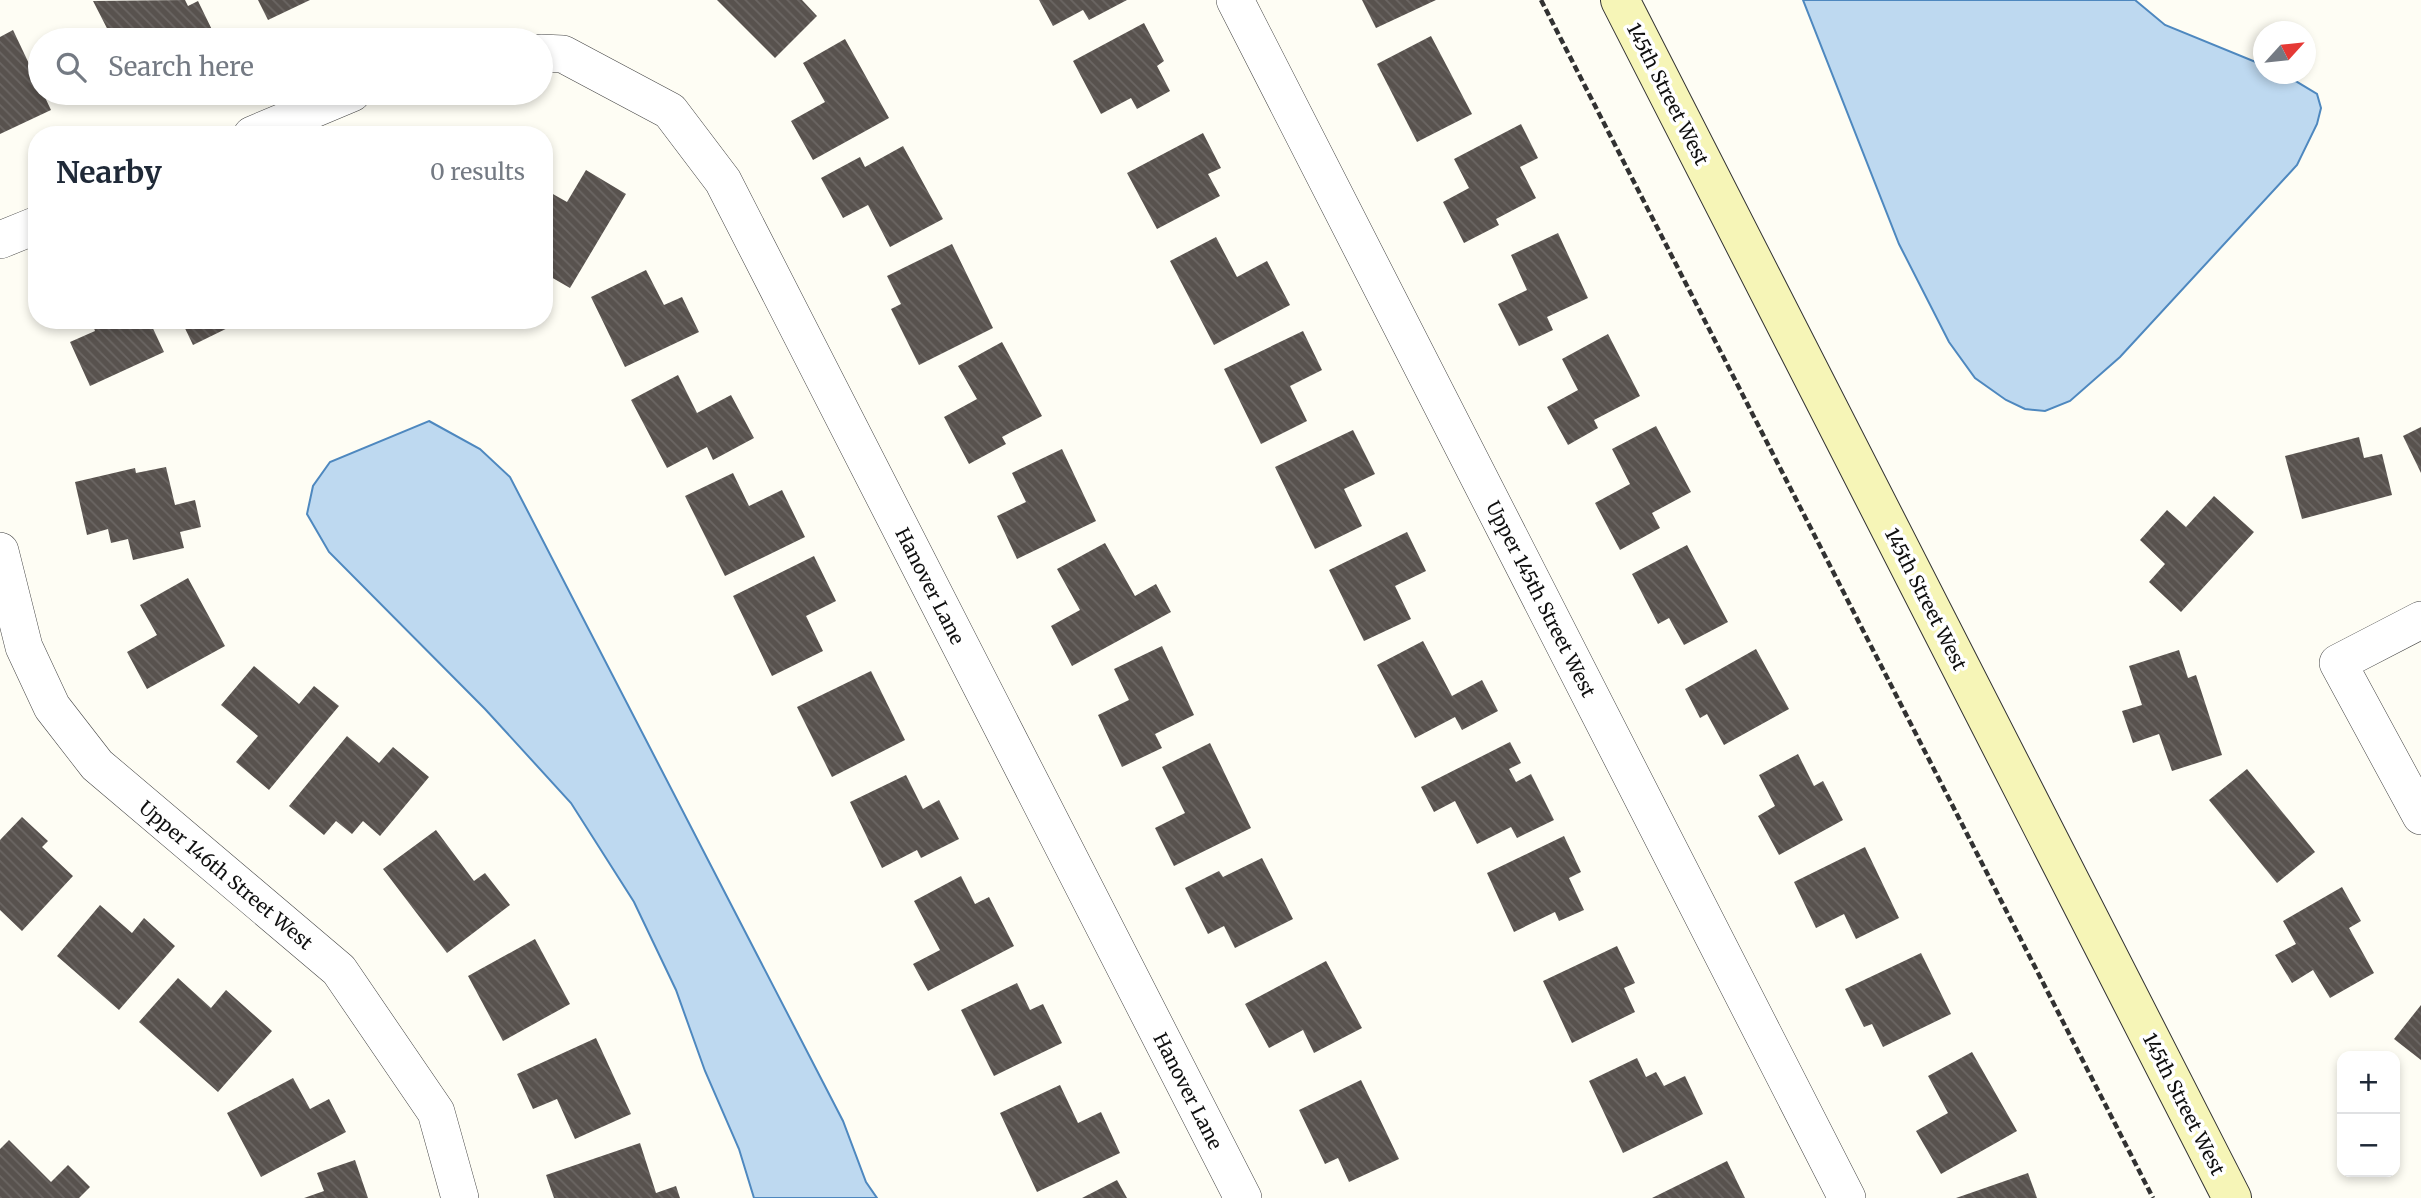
<!DOCTYPE html>
<html lang="en">
<head>
<meta charset="utf-8">
<style>
  body { margin:0; font-family:Merriweather,serif; background:#f2f2f3; color:#1f2937 }
  .controls { position:absolute; right:21px; bottom:21px; display:grid; overflow:hidden; border-radius:14px; box-shadow:0 4px 10px #0003 }
  .controls button { width:63px; height:63px; display:grid; place-items:center; padding:0; border:0; border-bottom:2px solid #e0e1e3; background:#fff; color:#1f2937; font:35px sans-serif }
  .compass { position:absolute; left:2253px; top:21px; width:63px; height:63px; border-radius:50%; background:#fff; box-shadow:0 4px 10px #0003; rotate:63deg }
  .list { margin:0; padding:0; list-style:none }
  h2 { display:flex; justify-content:space-between; align-items:center; height:91px; margin:0; padding:0 28px; font-size:30px }
  h2 small { font-size:23px; font-weight:400; color:#747a83 }
  .icon { flex:none; width:38px; height:38px; fill:none; stroke:currentColor; stroke-width:2; stroke-linecap:round; stroke-linejoin:round }
  .map { position:relative; flex:none; width:2421px; height:1198px; overflow:hidden }
  .search { position:absolute; background:#fff; box-shadow:0 4px 10px #0003; left:28px; top:28px; width:525px; height:77px; display:flex; align-items:center; gap:18px; box-sizing:border-box; padding:0 24px; border-radius:38px; color:#747a83; font-size:26px }
  .panel { position:absolute; background:#fff; box-shadow:0 4px 10px #0003; left:28px; top:126px; width:525px; height:203px; border-radius:28px }
  .map>svg:first-child { display:block }
  .water { fill:#bed9f0; stroke:#4e88bf; stroke-width:2 }
  .building { fill:url(#building-back-hatch) }
  .lines { fill:none; stroke-linecap:round; stroke-linejoin:round }
  .street-casing { stroke:#434343; stroke-width:38 }
  .secondary-casing { stroke:#323232; stroke-width:40 }
  .path { stroke:#323232; stroke-width:4.5; stroke-dasharray:7 3.5; stroke-linecap:butt }
  .street { stroke:#fff; stroke-width:37 }
  .secondary { stroke:#f6f5b7; stroke-width:38 }
  .labels { text-anchor:middle; dominant-baseline:central; stroke-width:7; stroke-linejoin:round; paint-order:stroke }
  .street-label { font-size:19px; fill:#101010; stroke:#fff }
</style>
</head>
<body>
<div class="map">
<svg width="2421" height="1198" viewBox="0 0 2421 1198">
  <defs>
    <pattern id="building-back-hatch" width="6" height="6" patternUnits="userSpaceOnUse" patternTransform="scale(1.75)"><rect width="6" height="6" fill="#58524e"/><path d="M-1 5l2 2M0 0l6 6M5-1l2 2" fill="none" stroke="#6b6663"/></pattern>
  </defs>
  <rect width="100%" height="100%" fill="#fefdf4"/>
  <g class="water">
    <path d="M1803,0H2135L2165,25L2263,65L2264,74H2284L2317,94L2321,108L2317,124L2297,165L2120,357L2070,401L2045,411L2025,409L2006,400L1975,378L1949,342L1899,244Z"/>
    <path d="M429,421L480,449L510,477L843,1121L866,1182L877,1198H754L739,1149L705,1071L676,990L634,902L571,803L485,709L329,552L307,514L313,486L330,462Z"/>
  </g>
  <g class="building">
    <path d="M185,0L188,6L198,1L217,40H157L153,31L133,40H113L93,1Z"/>
    <path d="M258,0H310L268,20Z"/>
    <path d="M717,0H802L817,16L775,58Z"/>
    <path d="M1039,0H1127L1089,20L1083,10L1053,26Z"/>
    <path d="M1362,0H1436L1376,28Z"/>
    <path d="M1144,23L1164,61L1157,66L1170,91L1137,109L1131,98L1101,114L1073,61Z"/>
    <path d="M13,30L51,110L0,134V37Z"/>
    <path d="M1431,36L1472,114L1417,142L1377,64Z"/>
    <path d="M845,39L889,118L813,160L791,121L825,102L803,63Z"/>
    <path d="M1521,124L1538,158L1520,167L1536,198L1496,219L1499,225L1464,243L1443,202L1469,188L1454,159Z"/>
    <path d="M1203,133L1221,168L1208,174L1220,196L1157,229L1127,173Z"/>
    <path d="M903,146L943,219L890,247L868,205L843,218L821,178L860,157L865,167Z"/>
    <path d="M586,170L626,194L570,288L544,273L551,255L544,251V189L567,202Z"/>
    <path d="M1558,233L1588,298L1547,317L1553,330L1519,346L1498,304L1527,290L1511,255Z"/>
    <path d="M1216,237L1237,277L1267,261L1290,305L1214,345L1170,261Z"/>
    <path d="M952,244L993,328L919,365L891,309L901,304L887,276Z"/>
    <path d="M646,270L664,305L682,297L699,332L625,367L591,297Z"/>
    <path d="M91,320H149L164,352L90,386L70,342L95,331Z"/>
    <path d="M181,320H244L193,345Z"/>
    <path d="M1303,331L1322,370L1290,386L1307,421L1261,444L1224,369Z"/>
    <path d="M1608,334L1640,396L1594,420L1598,428L1568,445L1547,407L1578,390L1562,359Z"/>
    <path d="M1002,342L1042,416L1002,437L1006,444L969,464L944,417L977,399L958,366Z"/>
    <path d="M678,375L697,413L731,395L754,438L713,460L707,447L667,468L631,400Z"/>
    <path d="M1656,426L1691,492L1652,513L1660,528L1620,550L1595,503L1630,484L1612,449Z"/>
    <path d="M2421,427V473L2403,436Z"/>
    <path d="M1353,430L1375,474L1344,489L1362,526L1315,549L1275,467Z"/>
    <path d="M2359,437L2364,458L2382,454L2392,495L2302,519L2285,456Z"/>
    <path d="M1062,449L1096,521L1017,559L997,516L1026,502L1012,473Z"/>
    <path d="M166,467L175,505L195,500L201,527L180,532L184,548L133,560L128,539L111,543L108,529L87,535L75,482L135,468L136,473Z"/>
    <path d="M733,473L749,506L782,490L805,537L725,576L685,496Z"/>
    <path d="M2214,496L2254,532L2181,612L2149,582L2165,564L2140,540L2167,510L2186,527Z"/>
    <path d="M1407,532L1426,571L1395,586L1411,619L1364,641L1329,570Z"/>
    <path d="M1105,543L1135,596L1156,584L1171,612L1072,666L1051,626L1080,610L1057,569Z"/>
    <path d="M1687,545L1728,622L1684,645L1669,618L1658,624L1632,574Z"/>
    <path d="M814,556L836,601L806,616L823,651L772,676L733,596Z"/>
    <path d="M188,578L225,646L147,689L127,652L157,635L140,605Z"/>
    <path d="M1423,641L1452,696L1482,680L1498,711L1462,730L1455,717L1415,738L1377,665Z"/>
    <path d="M1162,646L1194,715L1155,734L1162,748L1122,767L1098,715L1129,700L1114,669Z"/>
    <path d="M1756,649L1789,709L1724,745L1707,714L1700,718L1685,689Z"/>
    <path d="M2179,650L2188,678L2196,675L2222,755L2172,771L2159,734L2133,743L2122,711L2142,705L2129,666Z"/>
    <path d="M254,666L299,704L314,686L339,706L269,790L236,762L258,736L221,705Z"/>
    <path d="M871,671L905,740L832,777L797,707Z"/>
    <path d="M347,736L379,763L393,747L429,777L380,836L363,821L352,834L336,821L324,835L289,806Z"/>
    <path d="M1510,742L1521,763L1509,769L1516,782L1531,774L1554,820L1517,838L1511,827L1477,844L1455,801L1434,812L1421,787Z"/>
    <path d="M1210,743L1251,828L1174,866L1155,828L1185,813L1162,767Z"/>
    <path d="M1798,754L1814,786L1823,781L1843,820L1779,855L1758,816L1775,806L1759,775Z"/>
    <path d="M2247,769L2315,852L2277,883L2209,800Z"/>
    <path d="M906,775L923,809L939,800L959,839L921,858L917,850L882,868L850,802Z"/>
    <path d="M22,817L48,841L42,847L73,876L22,931L0,910V840Z"/>
    <path d="M436,830L474,881L485,873L510,905L447,953L383,869Z"/>
    <path d="M1564,836L1581,872L1569,878L1584,910L1559,921L1555,912L1514,932L1487,873Z"/>
    <path d="M1865,847L1899,918L1856,939L1844,914L1816,928L1794,882Z"/>
    <path d="M1262,858L1293,919L1235,948L1224,926L1208,934L1185,888L1219,871L1223,877Z"/>
    <path d="M961,876L975,904L989,897L1014,946L928,991L913,964L940,950L914,901Z"/>
    <path d="M2342,887L2361,921L2349,928L2374,973L2330,998L2313,970L2292,983L2275,955L2296,944L2283,921Z"/>
    <path d="M100,905L132,933L144,918L175,946L119,1010L57,956Z"/>
    <path d="M535,939L570,1004L503,1041L468,976Z"/>
    <path d="M1617,946L1635,983L1624,988L1635,1012L1572,1043L1543,981Z"/>
    <path d="M1921,953L1951,1014L1883,1047L1872,1024L1864,1027L1845,989Z"/>
    <path d="M1326,961L1362,1028L1314,1053L1303,1030L1269,1048L1245,1004Z"/>
    <path d="M178,978L211,1008L226,990L272,1031L218,1092L139,1022Z"/>
    <path d="M1017,983L1030,1010L1043,1004L1062,1043L994,1076L961,1010Z"/>
    <path d="M2421,1005V1060L2394,1039Z"/>
    <path d="M596,1038L631,1114L575,1139L557,1099L533,1109L517,1074Z"/>
    <path d="M1972,1052L2017,1131L1941,1174L1916,1131L1948,1113L1928,1076Z"/>
    <path d="M1637,1058L1646,1077L1656,1072L1664,1086L1685,1076L1703,1114L1623,1153L1589,1081Z"/>
    <path d="M293,1078L310,1109L329,1099L346,1132L261,1177L227,1113Z"/>
    <path d="M1361,1080L1399,1159L1349,1182L1338,1158L1325,1164L1299,1110Z"/>
    <path d="M1060,1085L1078,1123L1101,1112L1120,1153L1037,1192L1000,1113Z"/>
    <path d="M9,1140L51,1182L68,1165L90,1187L79,1198H0V1149Z"/>
    <path d="M640,1143L656,1193L676,1186L680,1198H554L546,1175Z"/>
    <path d="M355,1160L368,1198H304L324,1191L317,1173Z"/>
    <path d="M1727,1161L1745,1198H1652Z"/>
    <path d="M2028,1173L2037,1198H1956Z"/>
    <path d="M1117,1180L1127,1198H1082Z"/>
  </g>
  <g class="lines">
    <g class="street-casing">
      <g id="street">
        <path d="M1235,0L1847,1198"/>
        <path d="M541,53L563,54L670,111L723,181L1243,1198"/>
        <path d="M252,135L352,93"/>
        <path d="M0,240L37,225"/>
        <path d="M0,551L24,647L52,707L97,765L339,970L436,1112L460,1198"/>
        <path d="M2421,620L2338,663L2421,816"/>
      </g>
    </g>
    <g class="secondary-casing">
      <path id="secondary" d="M1620,0L2232,1198"/>
    </g>
    <path class="path" d="M1541,0L2153,1198"/>
    <use href="#street" class="street"/>
    <use href="#secondary" class="secondary"/>
  </g>
  <g class="labels">
    <g class="street-label">
      <text transform="translate(1668 94) rotate(63)">145th Street West</text>
      <text transform="translate(930 586) rotate(63)">Hanover Lane</text>
      <text transform="translate(1541 599) rotate(63)">Upper 145th Street West</text>
      <text transform="translate(1926 599) rotate(63)">145th Street West</text>
      <text transform="translate(226 875) rotate(40)">Upper 146th Street West</text>
      <text transform="translate(1188 1091) rotate(63)">Hanover Lane</text>
      <text transform="translate(2184 1104) rotate(63)">145th Street West</text>
    </g>
  </g>
</svg>
<div class="controls">
<button>+</button>
<button>−</button>
</div>
<svg class="compass" viewBox="-18 -18 36 36"><path d="M0-13l5 13h-10z" fill="#e53935"/><path d="M0 13l5-13h-10z" fill="#747a83"/></svg>
<div class="search"><svg class="icon" aria-label="search" viewBox="0 0 24 24"><circle cx="10" cy="10" r="6"/><path d="M15 15l6 6"/></svg>Search here</div>
<section class="panel">
<h2>Nearby<small>0 results</small></h2>
<ul class="list">
</ul>
</section>
</div>
</body>
</html>
